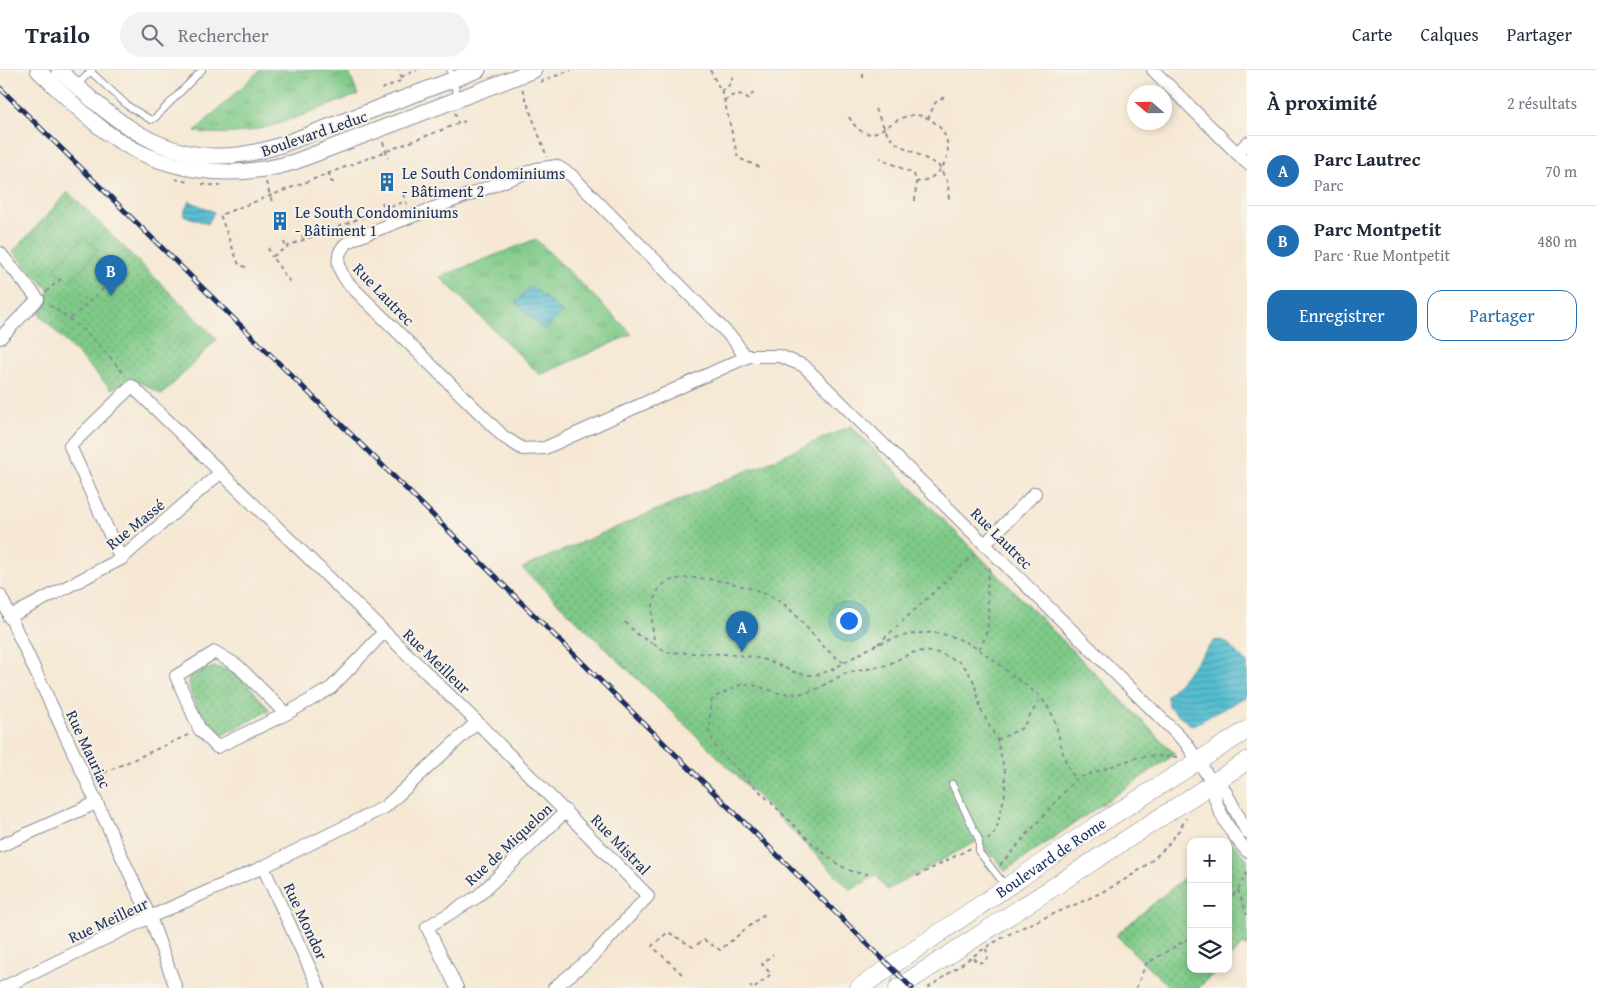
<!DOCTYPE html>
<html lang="fr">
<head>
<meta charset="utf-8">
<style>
  body { margin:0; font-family:"Gentium Book Plus",serif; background:#f2f2f3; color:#1f2937 }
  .controls { position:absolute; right:15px; bottom:15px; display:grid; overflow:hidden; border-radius:10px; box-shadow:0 2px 8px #0003 }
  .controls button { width:45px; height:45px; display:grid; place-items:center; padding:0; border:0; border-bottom:1px solid #e0e1e3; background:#fff; color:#1f2937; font:25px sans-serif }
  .compass { position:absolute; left:1127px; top:15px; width:45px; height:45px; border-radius:50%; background:#fff; box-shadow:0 2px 8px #0003; rotate:290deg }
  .you { position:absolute; left:848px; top:550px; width:18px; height:18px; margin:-12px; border:4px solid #fff; border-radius:50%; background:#1a73e8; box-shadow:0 0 0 8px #1a73e833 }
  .badge { display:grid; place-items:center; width:32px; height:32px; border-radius:50%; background:#1f6fb2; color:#fff; font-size:16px; font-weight:700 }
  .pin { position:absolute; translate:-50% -41px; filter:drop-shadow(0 1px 2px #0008) }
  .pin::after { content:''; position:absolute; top:26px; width:18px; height:15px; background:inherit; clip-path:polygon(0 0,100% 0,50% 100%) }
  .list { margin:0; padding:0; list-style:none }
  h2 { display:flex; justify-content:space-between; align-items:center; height:65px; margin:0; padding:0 20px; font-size:21px }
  h2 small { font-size:16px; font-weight:400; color:#747a83 }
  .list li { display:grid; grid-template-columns:32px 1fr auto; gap:15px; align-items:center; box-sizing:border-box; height:70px; padding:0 20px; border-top:1px solid #e0e1e3 }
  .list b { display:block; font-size:19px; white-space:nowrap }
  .list p { margin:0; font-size:16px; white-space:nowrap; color:#747a83 }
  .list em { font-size:16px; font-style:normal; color:#747a83 }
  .actions { display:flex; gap:10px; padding:15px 20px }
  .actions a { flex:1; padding:11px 0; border:1px solid #1f6fb2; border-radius:15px; text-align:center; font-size:18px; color:#1f6fb2 }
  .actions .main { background:#1f6fb2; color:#fff }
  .icon { flex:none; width:28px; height:28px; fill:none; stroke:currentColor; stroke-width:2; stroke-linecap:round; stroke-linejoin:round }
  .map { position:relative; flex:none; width:1247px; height:918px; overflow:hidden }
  header { display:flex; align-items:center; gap:30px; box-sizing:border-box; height:70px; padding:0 25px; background:#fff; border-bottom:1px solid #e0e1e3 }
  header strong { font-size:24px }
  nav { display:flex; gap:28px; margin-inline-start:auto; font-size:18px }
  .search { width:350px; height:45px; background:#f2f2f3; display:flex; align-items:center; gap:12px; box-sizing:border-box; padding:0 18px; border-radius:28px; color:#747a83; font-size:19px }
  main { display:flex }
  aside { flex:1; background:#fff }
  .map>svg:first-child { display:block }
  .grass { fill:url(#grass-tufts); stroke:#4c7c72 }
  .park { fill:url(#park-dots); stroke:#4c7c72 }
  .garden { fill:#7ec987; stroke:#4c7c72 }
  .water { fill:url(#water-rules); stroke:#387697 }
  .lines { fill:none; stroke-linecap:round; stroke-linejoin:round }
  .service-casing { stroke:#888c99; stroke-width:8 }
  .minor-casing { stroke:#888c99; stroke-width:14 }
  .tertiary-casing { stroke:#888c99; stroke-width:17 }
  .secondary-casing { stroke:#888c99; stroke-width:19 }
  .path { stroke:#888c99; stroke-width:2; stroke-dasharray:4 4; stroke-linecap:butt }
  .service { stroke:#fff; stroke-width:6 }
  .minor { stroke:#fff; stroke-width:12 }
  .tertiary { stroke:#fff; stroke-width:15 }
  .secondary { stroke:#fff; stroke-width:18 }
  .rail-casing { stroke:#1b2f5e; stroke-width:5 }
  .rail { stroke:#f7f3e8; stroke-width:3; stroke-dasharray:9; stroke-linecap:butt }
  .labels { text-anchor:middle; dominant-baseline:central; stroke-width:4; stroke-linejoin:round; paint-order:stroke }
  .street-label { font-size:16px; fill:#1b2f5e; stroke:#f7f3e8 }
  .poi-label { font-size:16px; fill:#1b2f5e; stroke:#f7f3e8; text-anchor:start }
</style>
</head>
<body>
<header>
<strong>Trailo</strong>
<div class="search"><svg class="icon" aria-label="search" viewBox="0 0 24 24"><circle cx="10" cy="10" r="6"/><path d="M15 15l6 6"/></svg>Rechercher</div>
<nav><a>Carte</a><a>Calques</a><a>Partager</a></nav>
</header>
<main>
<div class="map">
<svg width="1247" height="918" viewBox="0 0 1247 918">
  <defs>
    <pattern id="grass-tufts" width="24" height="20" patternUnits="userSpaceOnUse" patternTransform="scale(1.25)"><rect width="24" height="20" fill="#7ec987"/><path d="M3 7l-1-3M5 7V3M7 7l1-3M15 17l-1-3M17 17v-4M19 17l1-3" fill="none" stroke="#66a472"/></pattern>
    <pattern id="park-dots" width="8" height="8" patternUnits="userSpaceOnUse" patternTransform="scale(1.25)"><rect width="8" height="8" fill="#7ec987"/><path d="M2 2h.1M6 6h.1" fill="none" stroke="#66a472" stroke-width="1.8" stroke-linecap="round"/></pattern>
    <pattern id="water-rules" width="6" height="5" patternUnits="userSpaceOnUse" patternTransform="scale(1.25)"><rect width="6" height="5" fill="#54bdd0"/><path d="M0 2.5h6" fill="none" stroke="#459aac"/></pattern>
  </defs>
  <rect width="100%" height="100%" fill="#f7f3e8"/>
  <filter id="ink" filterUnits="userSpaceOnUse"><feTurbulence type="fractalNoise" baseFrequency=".02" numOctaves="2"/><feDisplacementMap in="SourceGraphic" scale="10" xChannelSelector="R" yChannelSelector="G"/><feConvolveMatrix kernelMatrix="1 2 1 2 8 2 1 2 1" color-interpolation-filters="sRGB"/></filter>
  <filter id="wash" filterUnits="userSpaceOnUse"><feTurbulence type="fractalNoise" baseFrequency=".0096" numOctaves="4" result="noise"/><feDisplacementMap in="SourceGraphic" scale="20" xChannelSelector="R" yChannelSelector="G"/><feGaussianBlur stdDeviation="1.12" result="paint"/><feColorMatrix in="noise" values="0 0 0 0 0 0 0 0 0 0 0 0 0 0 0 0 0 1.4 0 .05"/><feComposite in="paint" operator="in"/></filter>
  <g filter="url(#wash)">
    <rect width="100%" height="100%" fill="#f6e8d4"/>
    <g class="grass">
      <path d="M260,0H348L358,25C305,42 251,73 195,61Z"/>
      <path d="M536,169L632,264L540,305L440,207Z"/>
    </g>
    <g class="park">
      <path d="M68,122L217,269L162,325C141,312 134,306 111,319L39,244L47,233L48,219L13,182Z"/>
      <path d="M851,356L1175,684L1005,801L979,770L887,820L876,805L851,820L704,673L522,498Z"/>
      <path d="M214,597C239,598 254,623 270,640L217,668C204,652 187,627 189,606Z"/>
      <path d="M1230,769L1247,789V877L1244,874L1228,889L1227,772Z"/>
      <path d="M1191,802V899H1218L1199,918H1170L1116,865Z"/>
    </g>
    <path class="garden" d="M84,167L98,181L69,212L54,198Z"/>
    <g class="water">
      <path d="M189,131L214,142L208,154L183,145Z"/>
      <path d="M531,216L562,242L545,260L516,233Z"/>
      <path d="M1220,570L1227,573L1247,593V626L1192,656L1168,636L1167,626L1214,571Z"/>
    </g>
  </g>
  <g filter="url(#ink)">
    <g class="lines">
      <g class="service-casing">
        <g id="service">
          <path d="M450,0L458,28"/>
          <path d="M90,1L128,36L151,50L155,48L202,0"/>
          <path d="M77,15L92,0"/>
          <path d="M952,714L979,770V782L1005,815"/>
        </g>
      </g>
      <g class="minor-casing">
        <g id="minor">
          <path d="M1153,0L1247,93"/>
          <path d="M1237,83L1247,73"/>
          <path d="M0,183L38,229L0,268"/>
          <path d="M745,287L734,270L571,105L556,96L536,99L353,169C333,180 336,198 348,213L504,367L523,379L545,378L749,286H780L804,296L1186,673L1212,712L1224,719L1247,762"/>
          <path d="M985,474L1035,423"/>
          <path d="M0,525L150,847L176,918"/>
          <path d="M9,547L121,489L220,403"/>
          <path d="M286,644L238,596L215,582L176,606L200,660L217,677L286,644L331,618L384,562"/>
          <path d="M477,652L648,826L591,888L554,918"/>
          <path d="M1212,712C1214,738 1230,762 1247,781"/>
          <path d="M0,776L96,733"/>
          <path d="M263,797L319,918"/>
          <path d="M2,918L150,847L263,797L385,737L477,652L132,316L70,376L121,489"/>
          <path d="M457,918L427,857L477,827L566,741"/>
        </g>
      </g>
      <g class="tertiary-casing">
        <g id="tertiary">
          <path d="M38,0C61,22 83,45 109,64C163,103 231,111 294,92L534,0"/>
          <path d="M59,0C127,63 182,108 281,75L478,0"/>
        </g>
      </g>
      <g class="secondary-casing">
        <g id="secondary">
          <path id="s1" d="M859,918L1093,758L1247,660"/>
          <path d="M898,918L1247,691"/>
        </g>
      </g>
      <g class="path">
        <path d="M710,0L723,25L738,88L762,98"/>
        <path d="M401,7L417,0"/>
        <path d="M863,8V0"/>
        <path d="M540,12L571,0"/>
        <path d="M382,19L402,10L399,0"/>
        <path d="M522,19L547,87"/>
        <path d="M721,21C728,17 734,13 732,4"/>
        <path d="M724,31C734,24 739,21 749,29L755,20"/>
        <path d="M875,39L887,63L894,72L938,95L948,113L949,131"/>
        <path d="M455,43L458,53"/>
        <path d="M849,47C874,90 892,34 925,47C959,61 954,108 916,112L914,104L880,88"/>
        <path d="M928,49L935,33L944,27"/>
        <path d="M383,72L388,88"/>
        <path d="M329,103L330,111L336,113"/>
        <path d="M175,109L188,112"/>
        <path d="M266,112L272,132"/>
        <path d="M202,114L220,116"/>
        <path d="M419,117L424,129"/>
        <path d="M403,124L407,135"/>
        <path d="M915,131L916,112"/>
        <path d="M382,132L387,143"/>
        <path d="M302,165L304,170"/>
        <path d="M284,172L286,177"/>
        <path d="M268,178L272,187"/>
        <path d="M246,197L239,195L220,145L465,51"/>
        <path d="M290,212L272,187L290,175L406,131"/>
        <path d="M46,222L63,207"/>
        <path d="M49,235C80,254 103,276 125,306"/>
        <path d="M71,248L108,214"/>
        <path d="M625,552L638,565L655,575"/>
        <path d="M878,574L977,482"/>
        <path d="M978,579C997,560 982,521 990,497"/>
        <path d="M844,592C817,578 804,547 778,530C757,517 676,494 659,519C649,534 652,560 655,575L666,582C696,584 728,582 757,588C776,591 791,605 811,605C831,605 857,583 876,575C937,550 965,565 1013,606C1023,614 1038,622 1045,633C1063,656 1057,687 1076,709"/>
        <path d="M997,670L1022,658L1041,628"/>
        <path d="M97,706L188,665"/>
        <path d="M1000,795L1076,709L1135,688L1151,686L1177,687"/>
        <path d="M868,804L853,802L839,795L813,774L716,678L710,665V633L715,627L740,615L750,614L779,623L797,624L813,621L846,603L887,595L911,583L923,581L939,583L962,593L969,603L974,612L981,640L997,670L1005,702V724L996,761L988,770"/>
        <path d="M917,806L971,778"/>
        <path d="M1238,820L1247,845"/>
        <path d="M1228,832L1238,820L1247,802"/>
        <path d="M973,888L978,893L985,891L988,887L986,879"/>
        <path d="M682,904L652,876L668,862L693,877L704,870L720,880L764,844"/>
        <path d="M750,916L752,918"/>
        <path d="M755,918L771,904L762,894L773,884"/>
        <path d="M928,918C956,899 984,876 1015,861C1075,832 1153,812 1186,748"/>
        <path d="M1136,918L1146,894L1191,867"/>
      </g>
      <use href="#service" class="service"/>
      <use href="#minor" class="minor"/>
      <use href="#tertiary" class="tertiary"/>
      <use href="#secondary" class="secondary"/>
      <g class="rail-casing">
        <path id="rail" d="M0,18L912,918"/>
      </g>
      <use href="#rail" class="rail"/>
    </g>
  </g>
  <defs>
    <g id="building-bare" transform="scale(1.5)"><path d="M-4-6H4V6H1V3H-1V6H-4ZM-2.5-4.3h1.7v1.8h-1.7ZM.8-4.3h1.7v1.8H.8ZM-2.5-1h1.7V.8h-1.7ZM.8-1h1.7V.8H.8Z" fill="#1f6fb2" stroke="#f7f3e8" stroke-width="2.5" paint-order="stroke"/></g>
  </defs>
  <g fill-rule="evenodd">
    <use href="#building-bare" x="387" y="112"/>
    <use href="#building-bare" x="280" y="151"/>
  </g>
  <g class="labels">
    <g class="street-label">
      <text transform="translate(314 63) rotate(-19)">Boulevard Leduc</text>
      <text transform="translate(384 224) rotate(46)">Rue Lautrec</text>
      <text transform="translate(135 454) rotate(-39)">Rue Massé</text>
      <text transform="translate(1002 468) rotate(45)">Rue Lautrec</text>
      <text transform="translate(437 591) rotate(44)">Rue Meilleur</text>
      <text transform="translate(89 679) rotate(65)">Rue Mauriac</text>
      <text transform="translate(508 774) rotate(-43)">Rue de Miquelon</text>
      <text transform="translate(621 774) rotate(46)">Rue Mistral</text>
      <text stroke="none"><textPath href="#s1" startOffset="232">Boulevard de Rome</textPath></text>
      <text transform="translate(108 850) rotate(-25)">Rue Meilleur</text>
      <text transform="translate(306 851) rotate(65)">Rue Mondor</text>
    </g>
    <g class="poi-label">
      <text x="402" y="103">Le South Condominiums<tspan x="402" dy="18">- Bâtiment 2</tspan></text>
      <text x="295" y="142">Le South Condominiums<tspan x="295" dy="18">- Bâtiment 1</tspan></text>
    </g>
  </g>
</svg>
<div class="controls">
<button>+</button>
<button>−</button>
<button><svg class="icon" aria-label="layers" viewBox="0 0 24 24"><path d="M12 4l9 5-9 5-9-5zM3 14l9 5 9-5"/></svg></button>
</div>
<svg class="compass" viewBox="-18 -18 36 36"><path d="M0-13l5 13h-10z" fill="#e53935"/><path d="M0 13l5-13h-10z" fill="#747a83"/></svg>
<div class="you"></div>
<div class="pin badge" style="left:742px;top:582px">A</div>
<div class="pin badge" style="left:111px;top:226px">B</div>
</div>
<aside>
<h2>À proximité<small>2 résultats</small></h2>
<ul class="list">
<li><span class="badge">A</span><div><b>Parc Lautrec</b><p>Parc</p></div><em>70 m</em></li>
<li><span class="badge">B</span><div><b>Parc Montpetit</b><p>Parc · Rue Montpetit</p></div><em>480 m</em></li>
</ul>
<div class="actions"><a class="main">Enregistrer</a><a>Partager</a></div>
</aside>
</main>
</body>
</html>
